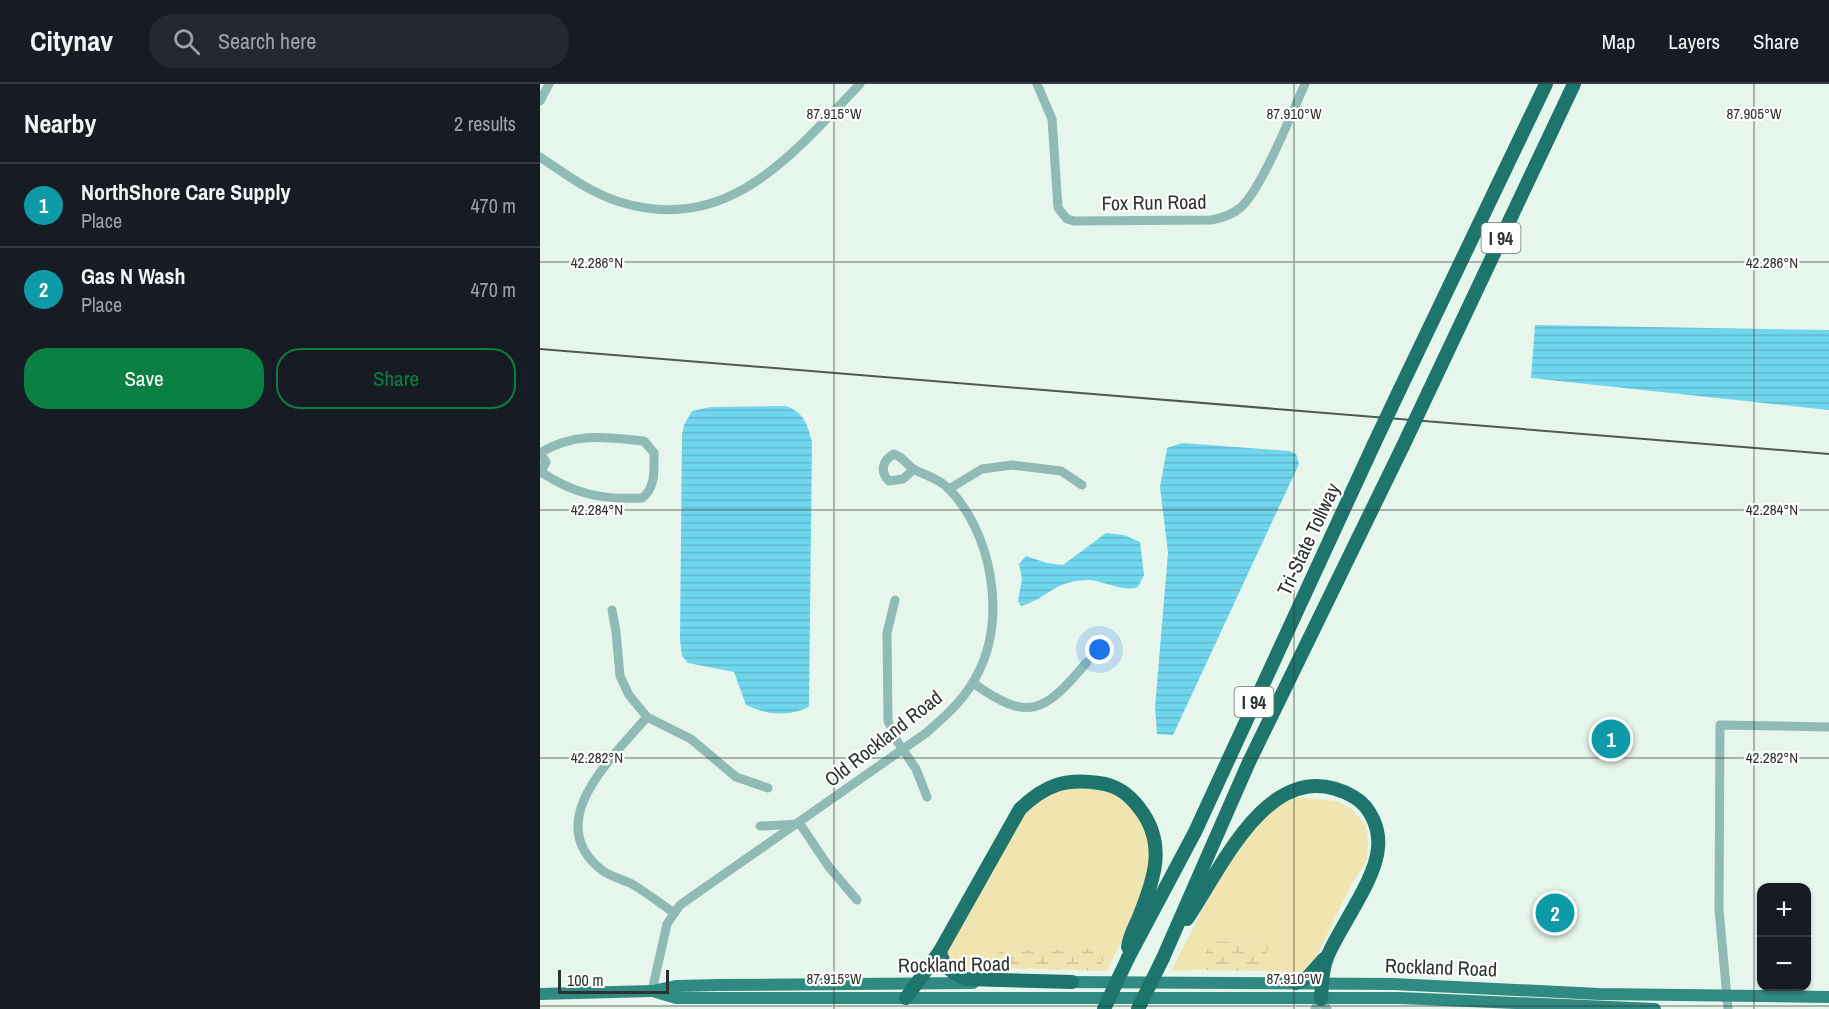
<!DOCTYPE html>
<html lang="en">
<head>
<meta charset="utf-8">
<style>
  body { margin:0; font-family:"Archivo Narrow",sans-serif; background:#242831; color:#f1f3f6 }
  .controls { position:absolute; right:18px; bottom:18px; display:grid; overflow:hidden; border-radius:12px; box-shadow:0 2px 4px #0004 }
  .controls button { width:54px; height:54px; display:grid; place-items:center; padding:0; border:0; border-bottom:2px solid #363941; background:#171b24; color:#f1f3f6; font:30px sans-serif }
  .scale { position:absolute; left:18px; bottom:15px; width:111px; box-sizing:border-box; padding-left:6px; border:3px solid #2c322e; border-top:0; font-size:16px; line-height:21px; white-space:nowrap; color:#2c322e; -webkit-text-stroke:4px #fff; paint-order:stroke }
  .you { position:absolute; left:560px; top:566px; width:21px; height:21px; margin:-15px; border:4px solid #fff; border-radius:50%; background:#1a73e8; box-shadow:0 0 0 9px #1a73e833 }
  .badge { display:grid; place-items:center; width:39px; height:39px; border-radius:50%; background:#0b8043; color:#fff; font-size:20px; font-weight:700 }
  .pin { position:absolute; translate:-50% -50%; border:3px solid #fff; box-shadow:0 2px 6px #0006 }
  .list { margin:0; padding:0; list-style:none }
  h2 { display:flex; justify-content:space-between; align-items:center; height:78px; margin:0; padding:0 24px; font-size:26px }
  h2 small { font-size:20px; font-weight:400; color:#9ea1a6 }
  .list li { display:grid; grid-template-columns:39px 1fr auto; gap:18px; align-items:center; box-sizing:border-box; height:84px; padding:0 24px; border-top:2px solid #363941 }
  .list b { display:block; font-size:22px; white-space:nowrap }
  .list p { margin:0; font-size:20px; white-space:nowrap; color:#9ea1a6 }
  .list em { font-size:20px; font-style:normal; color:#9ea1a6 }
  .actions { display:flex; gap:12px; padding:18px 24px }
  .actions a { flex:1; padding:14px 0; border:2px solid #0b8043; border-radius:24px; text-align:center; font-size:21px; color:#0b8043 }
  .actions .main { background:#0b8043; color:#fff }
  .icon { flex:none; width:33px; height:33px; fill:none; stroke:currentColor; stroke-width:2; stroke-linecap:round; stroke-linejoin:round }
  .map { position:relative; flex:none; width:1289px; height:925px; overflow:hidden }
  header { display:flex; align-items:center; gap:36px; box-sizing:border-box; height:84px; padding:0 30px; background:#171b24; border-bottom:2px solid #363941 }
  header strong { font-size:28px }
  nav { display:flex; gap:33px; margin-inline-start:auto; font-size:21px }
  .search { width:420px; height:54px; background:#242831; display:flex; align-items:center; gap:15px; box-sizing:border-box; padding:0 21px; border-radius:24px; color:#9ea1a6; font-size:22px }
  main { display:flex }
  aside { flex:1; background:#171b24 }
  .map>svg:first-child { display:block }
  .grass { fill:#f0e5b0 }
  .wetland { fill:url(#wetland-marsh) }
  .water { fill:url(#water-rules) }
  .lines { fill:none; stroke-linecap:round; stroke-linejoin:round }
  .minor { stroke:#90bab4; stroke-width:9 }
  .major { stroke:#308a81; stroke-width:12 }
  .highway { stroke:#1e756c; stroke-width:14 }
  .rail { stroke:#505853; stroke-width:2 }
  .highway-bridge { stroke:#1e756c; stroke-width:14 }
  .ticks { fill:none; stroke:#2c322e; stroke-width:1.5; stroke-opacity:0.45 }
  .labels { text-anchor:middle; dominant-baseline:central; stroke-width:4.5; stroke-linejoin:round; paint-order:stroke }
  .shield { fill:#fff; stroke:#6b706d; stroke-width:1.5 }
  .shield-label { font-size:18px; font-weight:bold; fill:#2c322e }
  .street-label { font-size:20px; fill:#2c322e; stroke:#fff }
  .ticks-label { font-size:15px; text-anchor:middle; fill:#2c322e; stroke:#fff; stroke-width:4.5; stroke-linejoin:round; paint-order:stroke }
</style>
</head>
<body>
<header>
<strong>Citynav</strong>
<div class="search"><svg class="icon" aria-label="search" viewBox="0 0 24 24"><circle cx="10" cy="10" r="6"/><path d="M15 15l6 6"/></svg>Search here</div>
<nav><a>Map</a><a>Layers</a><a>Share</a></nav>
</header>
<main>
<aside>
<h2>Nearby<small>2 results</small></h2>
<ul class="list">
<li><span class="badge" style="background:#0f9aa8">1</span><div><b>NorthShore Care Supply</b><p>Place</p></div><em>470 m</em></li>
<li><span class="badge" style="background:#0f9aa8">2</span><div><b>Gas N Wash</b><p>Place</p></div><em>470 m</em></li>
</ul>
<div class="actions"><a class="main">Save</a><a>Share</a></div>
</aside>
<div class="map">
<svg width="1289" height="925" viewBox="0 0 1289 925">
  <defs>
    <pattern id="wetland-marsh" width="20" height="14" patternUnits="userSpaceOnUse" patternTransform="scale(1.5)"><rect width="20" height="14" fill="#f0e5b0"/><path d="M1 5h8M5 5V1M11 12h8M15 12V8" fill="none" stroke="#cec598"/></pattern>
    <pattern id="water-rules" width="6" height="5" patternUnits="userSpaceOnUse" patternTransform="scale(1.5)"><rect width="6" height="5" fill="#70d6ee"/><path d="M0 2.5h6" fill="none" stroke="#61b8cc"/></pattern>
  </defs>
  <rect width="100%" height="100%" fill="#e7f6ec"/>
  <g class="grass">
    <path d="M528,700L583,707C590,716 600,726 605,737C625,783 587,845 567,887H560L565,864L463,867L445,873L442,883L423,887L412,882L408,874L407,855L483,725Z"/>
    <path d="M757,713L796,717L812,725L826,741L828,759L826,778L809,805L773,880C761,894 739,887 722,887L728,860L672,857L656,886L631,887L671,809L705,755L726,727Z"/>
  </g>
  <g class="wetland">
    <path d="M672,857L729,860L722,887L656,886Z"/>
    <path d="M566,864L560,887L442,883L445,873L463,867Z"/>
  </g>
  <g class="water">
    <path d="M995,241L1289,246V326L991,294Z"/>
    <path d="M246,322C264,329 267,339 272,358L269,623C247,633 227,631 206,621L194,588L148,579L142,572L140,556L142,351L144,341L152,327L171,323Z"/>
    <path d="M642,359L749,367L756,370L759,380L633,651L617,650L615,623L628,469L620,403L627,364Z"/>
    <path d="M566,449L584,451L600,458L604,491L598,503C583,509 563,496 547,496C513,497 507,515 481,522L478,517L482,495L479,480L486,472L507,479L523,481Z"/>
  </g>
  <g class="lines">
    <g class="minor">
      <path d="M497,0L512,35L518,124L527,135L534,137L671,136C682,134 692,131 700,124C721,107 752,28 765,0"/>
      <path d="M0,17L9,0"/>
      <path d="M0,73C25,90 51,109 80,118C189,152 253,69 320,0"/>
      <path d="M0,369C35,348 65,353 104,357L114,369C114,385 116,404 102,414C62,416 34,410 1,388"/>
      <path d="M0,369L6,378L0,389"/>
      <path d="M409,405L442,385L472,381L521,387L542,401"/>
      <path d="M355,516L347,549L348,637L357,657L376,685L387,713"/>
      <path d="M72,526L76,548L80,592L89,611L107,633L151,655L196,693L228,704"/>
      <path d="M433,599C489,639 504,629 547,578"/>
      <path d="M107,633C71,675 0,739 63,787C72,793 82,795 92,800C107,809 120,819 134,829"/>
      <path d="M220,742L260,740L289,783L317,816"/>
      <path d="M112,907L127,840L140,821L386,649C407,631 427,613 439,587C467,532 451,446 407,403C397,394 387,392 375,386C367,382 365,374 354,370C343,376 339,387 349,397L363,395L373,386"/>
      <path d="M775,925L781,915L787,925"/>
      <path d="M1188,925L1179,825L1180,641L1289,643"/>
    </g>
    <g class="major">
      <path d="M523,898L853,900L1059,910L1289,913"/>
      <path d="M113,907L136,914H860L1115,925"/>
      <path d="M0,910L112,907L136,902L179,901L433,899"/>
    </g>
    <g class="highway">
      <path d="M860,305L1006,0"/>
      <path d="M889,307L1034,0"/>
      <path d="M647,835C683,783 731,666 814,713C831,723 840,745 838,764C836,795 801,841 788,871C782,885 782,900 781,915"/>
      <path d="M400,867C403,882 412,890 426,895L532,898"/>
      <path d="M588,874L655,748L834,360"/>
      <path d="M623,874L709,678L863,362"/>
      <path d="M756,899L768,893L784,875"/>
      <path d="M366,914L400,867L480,725C505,701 525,694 559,699C577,701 589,710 600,725C627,760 614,796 599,833C595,842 589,853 588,863"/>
    </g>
    <path class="rail" d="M0,265L1289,370"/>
    <g class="highway-bridge">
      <path d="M834,360L860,305"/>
      <path d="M863,362L889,307"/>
      <path d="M564,925L588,874"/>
      <path d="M598,925L623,874"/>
    </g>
  </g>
  <path class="ticks" d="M294,0V925M754,0V925M1214,0V925M0,178H1289M0,426H1289M0,674H1289M0,922H1289"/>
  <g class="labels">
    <g class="shield">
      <rect x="941.5" y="139" width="39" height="30" rx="4.5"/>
      <rect x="694.5" y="603" width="39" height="30" rx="4.5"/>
    </g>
    <g class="shield-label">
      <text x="961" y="154">I 94</text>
      <text x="714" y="618">I 94</text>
    </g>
    <g class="street-label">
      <text transform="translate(614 118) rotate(-1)">Fox Run Road</text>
      <text transform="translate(768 455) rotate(-65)">Tri-State Tollway</text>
      <text transform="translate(343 654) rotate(-38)">Old Rockland Road</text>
      <text transform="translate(414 880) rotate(-1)">Rockland Road</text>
      <text transform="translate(901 883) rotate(2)">Rockland Road</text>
    </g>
  </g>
  <g class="ticks-label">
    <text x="294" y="35">87.915°W</text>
    <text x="754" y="35">87.910°W</text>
    <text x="1214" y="35">87.905°W</text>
    <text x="57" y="184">42.286°N</text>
    <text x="1232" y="184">42.286°N</text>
    <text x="57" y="431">42.284°N</text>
    <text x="1232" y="431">42.284°N</text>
    <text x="57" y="679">42.282°N</text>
    <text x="1232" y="679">42.282°N</text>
    <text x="294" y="900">87.915°W</text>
    <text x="754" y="900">87.910°W</text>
  </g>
</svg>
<div class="controls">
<button>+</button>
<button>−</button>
</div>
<div class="scale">100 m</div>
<div class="you"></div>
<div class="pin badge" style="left:1071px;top:655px;background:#0f9aa8">1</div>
<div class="pin badge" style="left:1015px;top:829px;background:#0f9aa8">2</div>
</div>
</main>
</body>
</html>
